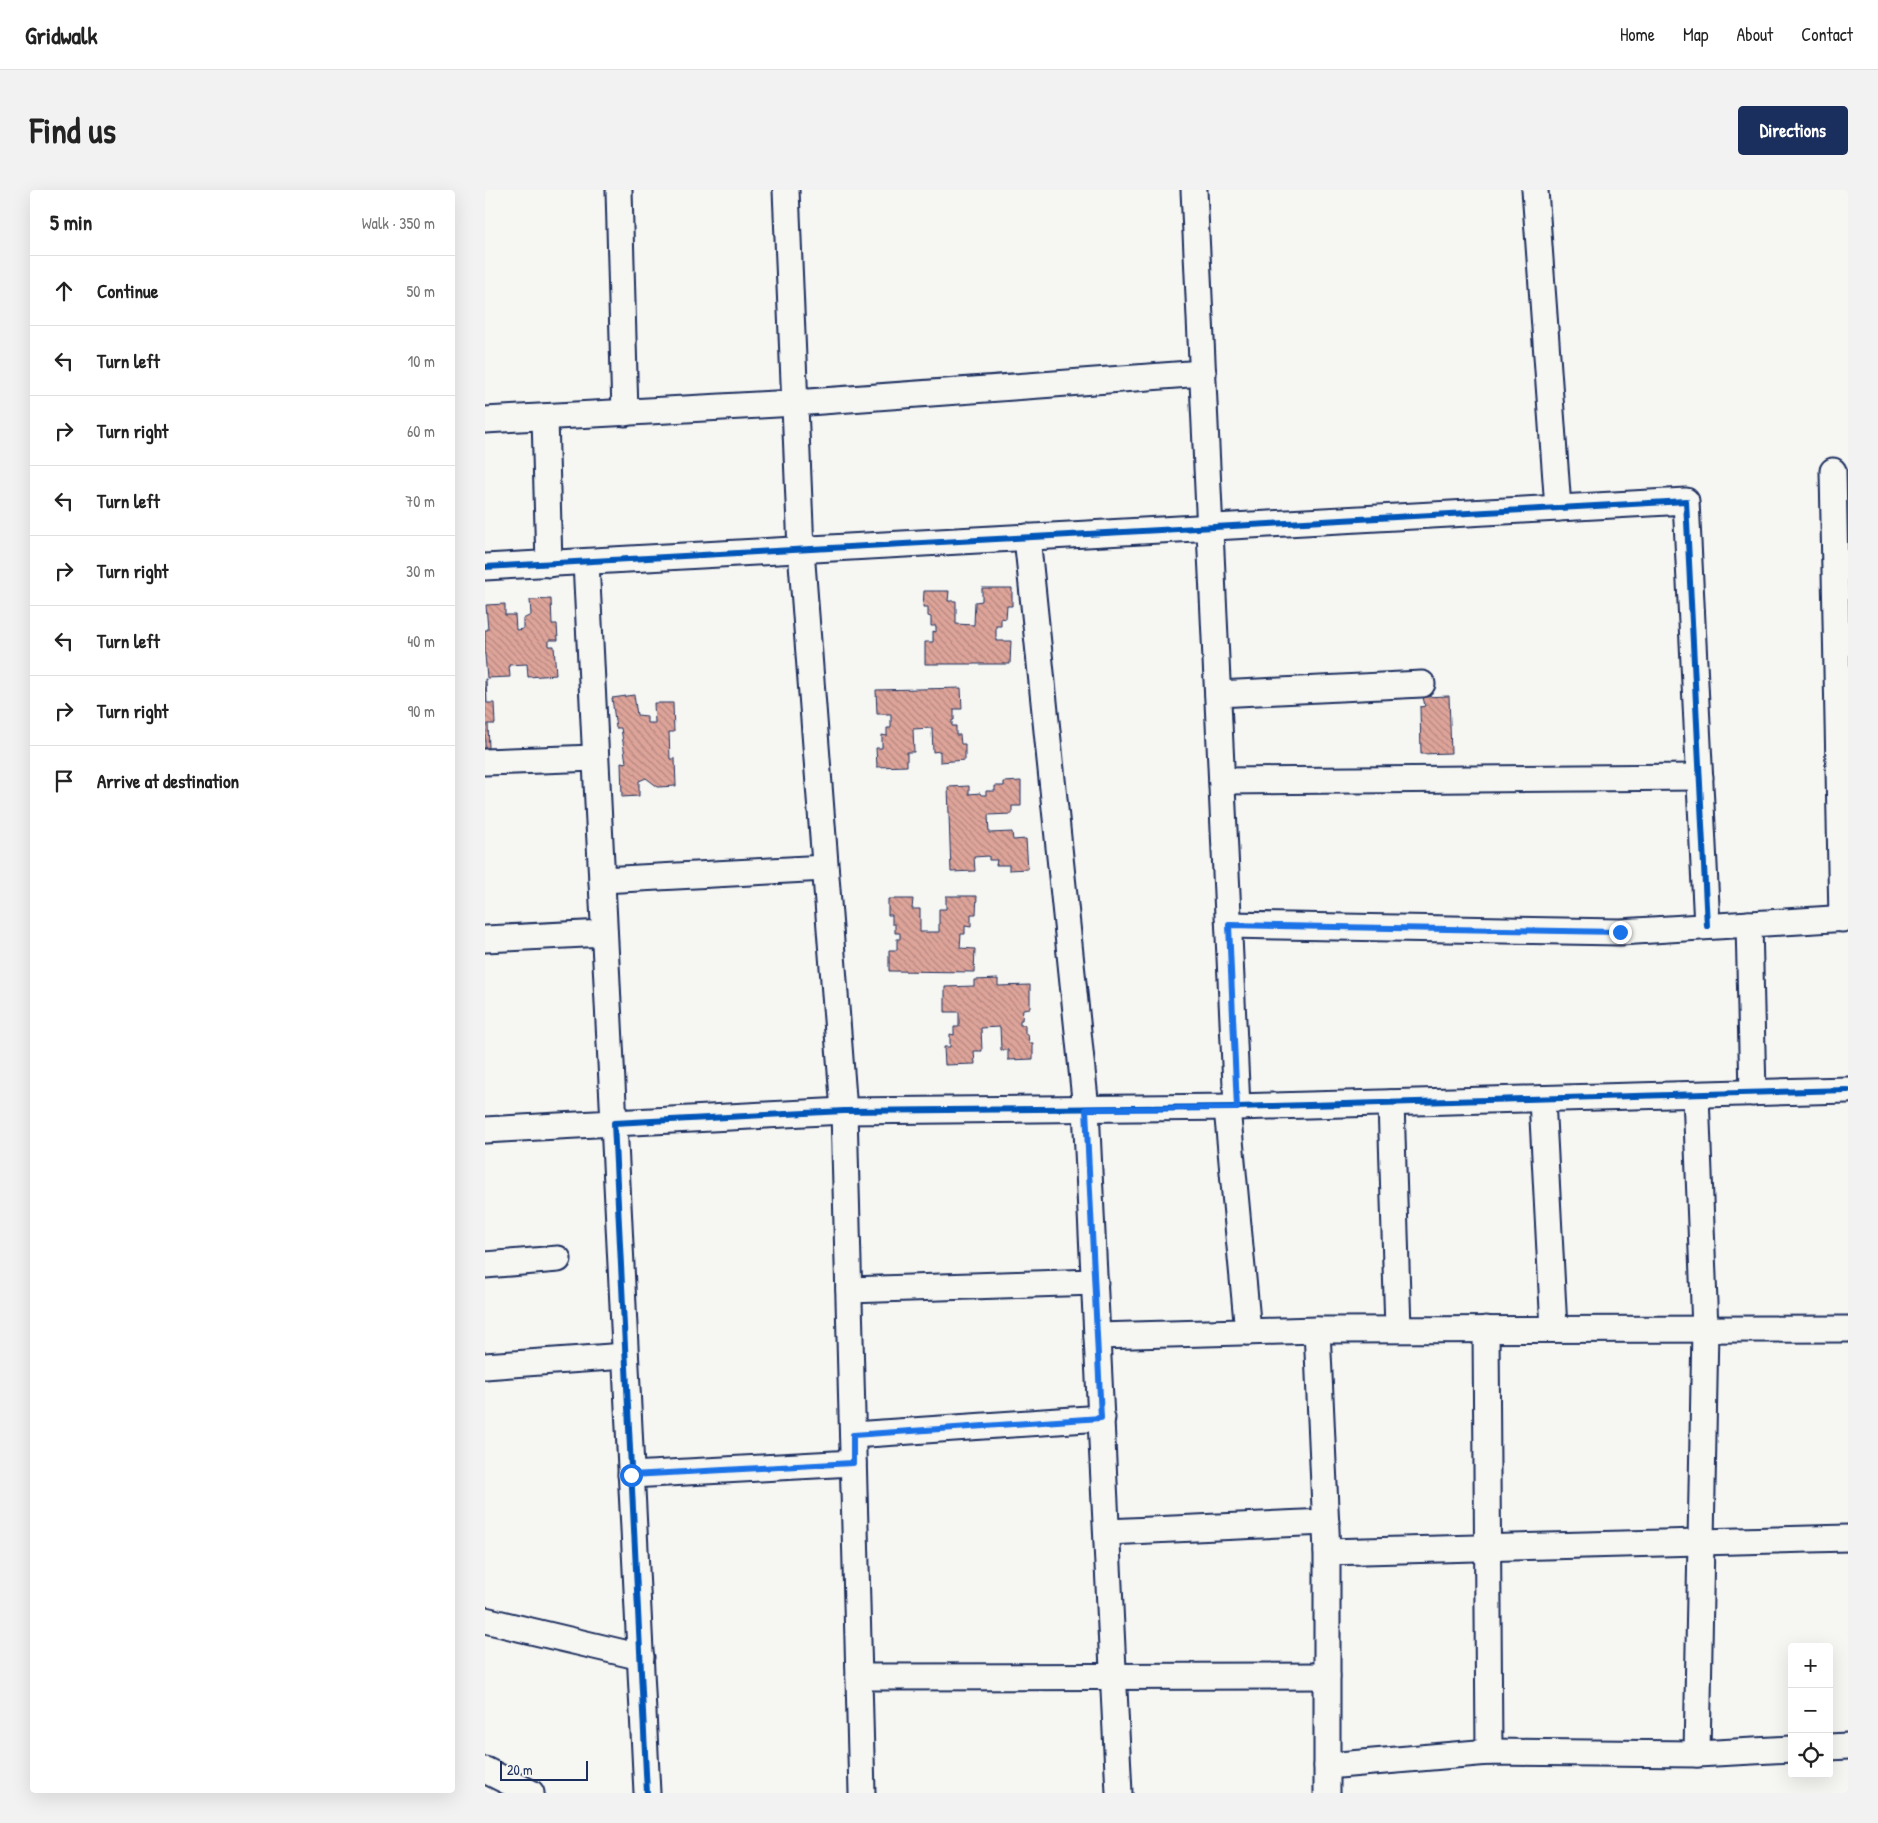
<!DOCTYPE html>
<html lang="en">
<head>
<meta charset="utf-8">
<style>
  body { margin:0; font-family:"Patrick Hand",sans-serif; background:#f2f2f2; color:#222 }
  .controls { position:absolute; right:15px; bottom:15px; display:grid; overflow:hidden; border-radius:5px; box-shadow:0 5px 20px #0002 }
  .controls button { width:45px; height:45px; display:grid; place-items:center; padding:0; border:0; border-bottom:1px solid #e0e0e0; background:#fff; color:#222; font:25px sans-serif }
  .scale { position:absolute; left:15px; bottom:12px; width:88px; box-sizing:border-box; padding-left:5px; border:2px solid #1b2f5e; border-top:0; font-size:14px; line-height:18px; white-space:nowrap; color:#1b2f5e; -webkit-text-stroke:4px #f6f6f2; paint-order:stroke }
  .stop { position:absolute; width:15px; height:15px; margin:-11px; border:4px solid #1a73e8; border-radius:50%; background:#fff }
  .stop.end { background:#1a73e8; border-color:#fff; box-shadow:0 1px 5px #0008 }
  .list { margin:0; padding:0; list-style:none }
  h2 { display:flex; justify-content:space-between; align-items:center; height:65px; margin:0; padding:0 20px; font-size:21px }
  h2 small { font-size:16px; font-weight:400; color:#767676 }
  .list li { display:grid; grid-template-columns:32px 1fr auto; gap:15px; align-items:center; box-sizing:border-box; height:70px; padding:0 20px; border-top:1px solid #e0e0e0 }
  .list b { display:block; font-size:19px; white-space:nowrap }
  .list em { font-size:16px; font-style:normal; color:#767676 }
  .icon { flex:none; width:28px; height:28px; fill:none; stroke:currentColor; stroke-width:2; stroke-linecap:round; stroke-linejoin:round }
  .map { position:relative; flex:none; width:1363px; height:1603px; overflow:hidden; border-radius:5px }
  header { display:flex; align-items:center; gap:30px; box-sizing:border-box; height:70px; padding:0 25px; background:#fff; border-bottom:1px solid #e0e0e0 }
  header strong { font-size:24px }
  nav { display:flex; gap:28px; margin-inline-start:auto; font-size:18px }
  .intro { display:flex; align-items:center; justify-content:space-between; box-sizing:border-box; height:120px; padding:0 30px }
  h1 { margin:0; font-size:35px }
  .button { padding:12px 22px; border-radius:5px; background:#1b2f5e; color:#fff; font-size:18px; font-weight:700 }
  main { display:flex; gap:30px; padding:0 30px }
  aside { flex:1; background:#fff; border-radius:5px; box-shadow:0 5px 20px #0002 }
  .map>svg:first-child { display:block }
  .building { fill:url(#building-back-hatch); stroke:#1b2f5e }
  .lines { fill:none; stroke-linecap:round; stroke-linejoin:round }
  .street-casing { stroke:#1b2f5e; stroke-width:29 }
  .street { stroke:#f6f6f2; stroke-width:25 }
  .cycleway-casing { stroke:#f6f6f2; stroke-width:9 }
  .cycleway { stroke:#0057b8; stroke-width:6 }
  .route { stroke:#1a73e8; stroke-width:6 }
</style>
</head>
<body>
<header>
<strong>Gridwalk</strong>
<nav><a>Home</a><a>Map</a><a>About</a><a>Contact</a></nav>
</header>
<div class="intro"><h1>Find us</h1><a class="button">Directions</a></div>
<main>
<aside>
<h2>5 min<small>Walk · 350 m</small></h2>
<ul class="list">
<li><svg class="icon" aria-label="ahead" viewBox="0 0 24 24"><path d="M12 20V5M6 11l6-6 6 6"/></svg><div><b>Continue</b></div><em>50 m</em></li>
<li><svg class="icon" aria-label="left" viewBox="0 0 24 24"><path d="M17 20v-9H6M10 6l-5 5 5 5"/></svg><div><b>Turn left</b></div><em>10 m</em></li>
<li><svg class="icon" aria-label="right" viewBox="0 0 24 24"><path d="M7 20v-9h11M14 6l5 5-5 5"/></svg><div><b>Turn right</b></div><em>60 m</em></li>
<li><svg class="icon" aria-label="left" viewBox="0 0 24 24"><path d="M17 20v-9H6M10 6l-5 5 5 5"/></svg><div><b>Turn left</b></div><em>70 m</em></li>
<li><svg class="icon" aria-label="right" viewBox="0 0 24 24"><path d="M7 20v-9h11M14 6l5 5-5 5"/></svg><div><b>Turn right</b></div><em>30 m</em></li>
<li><svg class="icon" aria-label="left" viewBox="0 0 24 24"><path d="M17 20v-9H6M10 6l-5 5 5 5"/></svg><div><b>Turn left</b></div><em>40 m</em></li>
<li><svg class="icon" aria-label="right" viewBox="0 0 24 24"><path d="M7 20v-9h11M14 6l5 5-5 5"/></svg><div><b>Turn right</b></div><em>90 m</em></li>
<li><svg class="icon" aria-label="arrive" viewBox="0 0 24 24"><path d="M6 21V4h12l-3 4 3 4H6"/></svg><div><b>Arrive at destination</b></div></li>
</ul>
</aside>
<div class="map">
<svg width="1363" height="1603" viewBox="0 0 1363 1603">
  <defs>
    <pattern id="building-back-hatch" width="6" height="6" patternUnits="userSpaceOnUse" patternTransform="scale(1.25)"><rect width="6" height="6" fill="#dea499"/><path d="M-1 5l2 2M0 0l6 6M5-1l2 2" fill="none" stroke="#b38680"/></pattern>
  </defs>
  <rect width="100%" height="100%" fill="#f6f6f2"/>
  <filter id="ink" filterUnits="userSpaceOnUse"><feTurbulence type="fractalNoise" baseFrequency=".02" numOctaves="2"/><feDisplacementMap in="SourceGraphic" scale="10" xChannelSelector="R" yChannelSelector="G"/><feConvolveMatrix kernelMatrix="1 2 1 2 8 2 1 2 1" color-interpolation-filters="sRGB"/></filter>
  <g filter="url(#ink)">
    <g class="building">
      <path d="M497,398H527V416H522L521,429L516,428V436H511V451H526L525,474H440V452H448V441L451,442V436H446V427L443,426V417H438L439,401H464L463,411H471V434L489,435L490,412L497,411Z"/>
      <path d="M66,409L67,434H72L73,450H64V456H69L71,485L43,487L42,474L24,475L25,487L2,488L0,465V440H3L1,415L20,414V425H30L31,440L38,439V429L46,425L45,410Z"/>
      <path d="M0,489H1L2,513H9L10,534H3L4,558L0,559Z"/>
      <path d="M476,498L477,519H469V530H467V536H471V545H475L476,554H480V570L455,572V561L448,562L447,538L428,539L429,562H422V576L392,577L391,558H397V545L402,546V538H406V524H392L391,500Z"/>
      <path d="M149,505L152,525L162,526V533H170L169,513H188L189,542H184L185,569H190L191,596L173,597L161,588L154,591V606L137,607L136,572L141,573L136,538H131L127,508Z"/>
      <path d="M964,506L966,563L936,564L935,517L940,516L938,507Z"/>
      <path d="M536,591V616H527V624L503,625L504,643L527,642L528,650L541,649L543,679L524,680V675H511L512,670H504V666L489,667L490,681L466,682L463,597L484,596V604L495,603L496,605H501V601H510V596H519V592Z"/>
      <path d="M461,706H492L491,724H486V737L480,736V744H476L475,758L490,759L489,782L404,781V760H412V749H415V743H410V734H407V725H403V709H428L427,719H435V742H454V719H461Z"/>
      <path d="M513,789V796L545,795V818L538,819L537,830H535V835H540V844H543L544,853H548V869L523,870V860H516L515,837L496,838L497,861H489L490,874L460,875L459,857H465V844L469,845V837H474V822H460V797L489,796V790Z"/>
    </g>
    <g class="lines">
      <g class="street-casing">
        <g id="street">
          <path d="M134,0L140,223"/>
          <path d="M301,0L316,360L359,921L377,1603"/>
          <path d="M709,0L752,917"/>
          <path d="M1050,0L1073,318"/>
          <path d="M60,227L64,374"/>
          <path d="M0,230L310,213L718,183"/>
          <path d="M1348,281L1357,729"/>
          <path d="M542,347L601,919L634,1603"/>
          <path d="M0,377L1201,311L1222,736"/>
          <path d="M733,504L937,494"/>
          <path d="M0,572L110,568"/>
          <path d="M737,591L1215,587"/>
          <path d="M117,690L340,678"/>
          <path d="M1264,734L1268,903"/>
          <path d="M744,735L1135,742L1363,728"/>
          <path d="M0,749L119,743"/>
          <path d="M1057,909L1069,1139"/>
          <path d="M906,913L913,1139"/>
          <path d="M742,918L763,1142"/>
          <path d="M0,940L129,933L101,372"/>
          <path d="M0,1075L73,1069"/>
          <path d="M364,1100L610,1092"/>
          <path d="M1001,1139L1004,1562"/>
          <path d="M612,1146L832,1140"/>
          <path d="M0,1176L140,1166"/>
          <path d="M368,1245L617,1228"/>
          <path d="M146,1285L368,1273"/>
          <path d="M622,1342L841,1332"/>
          <path d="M842,1362L832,1140L1363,1139"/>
          <path d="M0,1430L156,1467"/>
          <path d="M374,1487L842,1486"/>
          <path d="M1344,1557L1363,1556"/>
          <path d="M1212,1564L1307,1559"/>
          <path d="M842,1576L1004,1562L1212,1564L1220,1139L1211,905"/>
          <path d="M0,1580L46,1603"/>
          <path d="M162,1603L129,933L359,921L752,917L1363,900"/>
          <path d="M842,1603V1362L1363,1348"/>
        </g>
      </g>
      <use href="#street" class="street"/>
      <g class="cycleway-casing">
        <g id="cycleway">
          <path d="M0,377L1201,311L1222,736"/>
          <path d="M162,1603L129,933L359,921L752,917L1363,900"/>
        </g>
      </g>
      <use href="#cycleway" class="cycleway"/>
    </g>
  </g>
  <g class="lines" filter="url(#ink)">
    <path class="route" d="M146,1285L368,1273V1245L616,1228L601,919L752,918L744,735L1135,742"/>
  </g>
</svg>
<div class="controls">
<button>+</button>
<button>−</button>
<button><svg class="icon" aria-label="locate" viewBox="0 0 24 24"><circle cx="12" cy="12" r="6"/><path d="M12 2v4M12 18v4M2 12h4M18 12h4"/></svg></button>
</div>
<div class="scale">20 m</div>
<div class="stop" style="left:146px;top:1285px"></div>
<div class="stop end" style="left:1135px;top:742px"></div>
</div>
</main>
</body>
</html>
